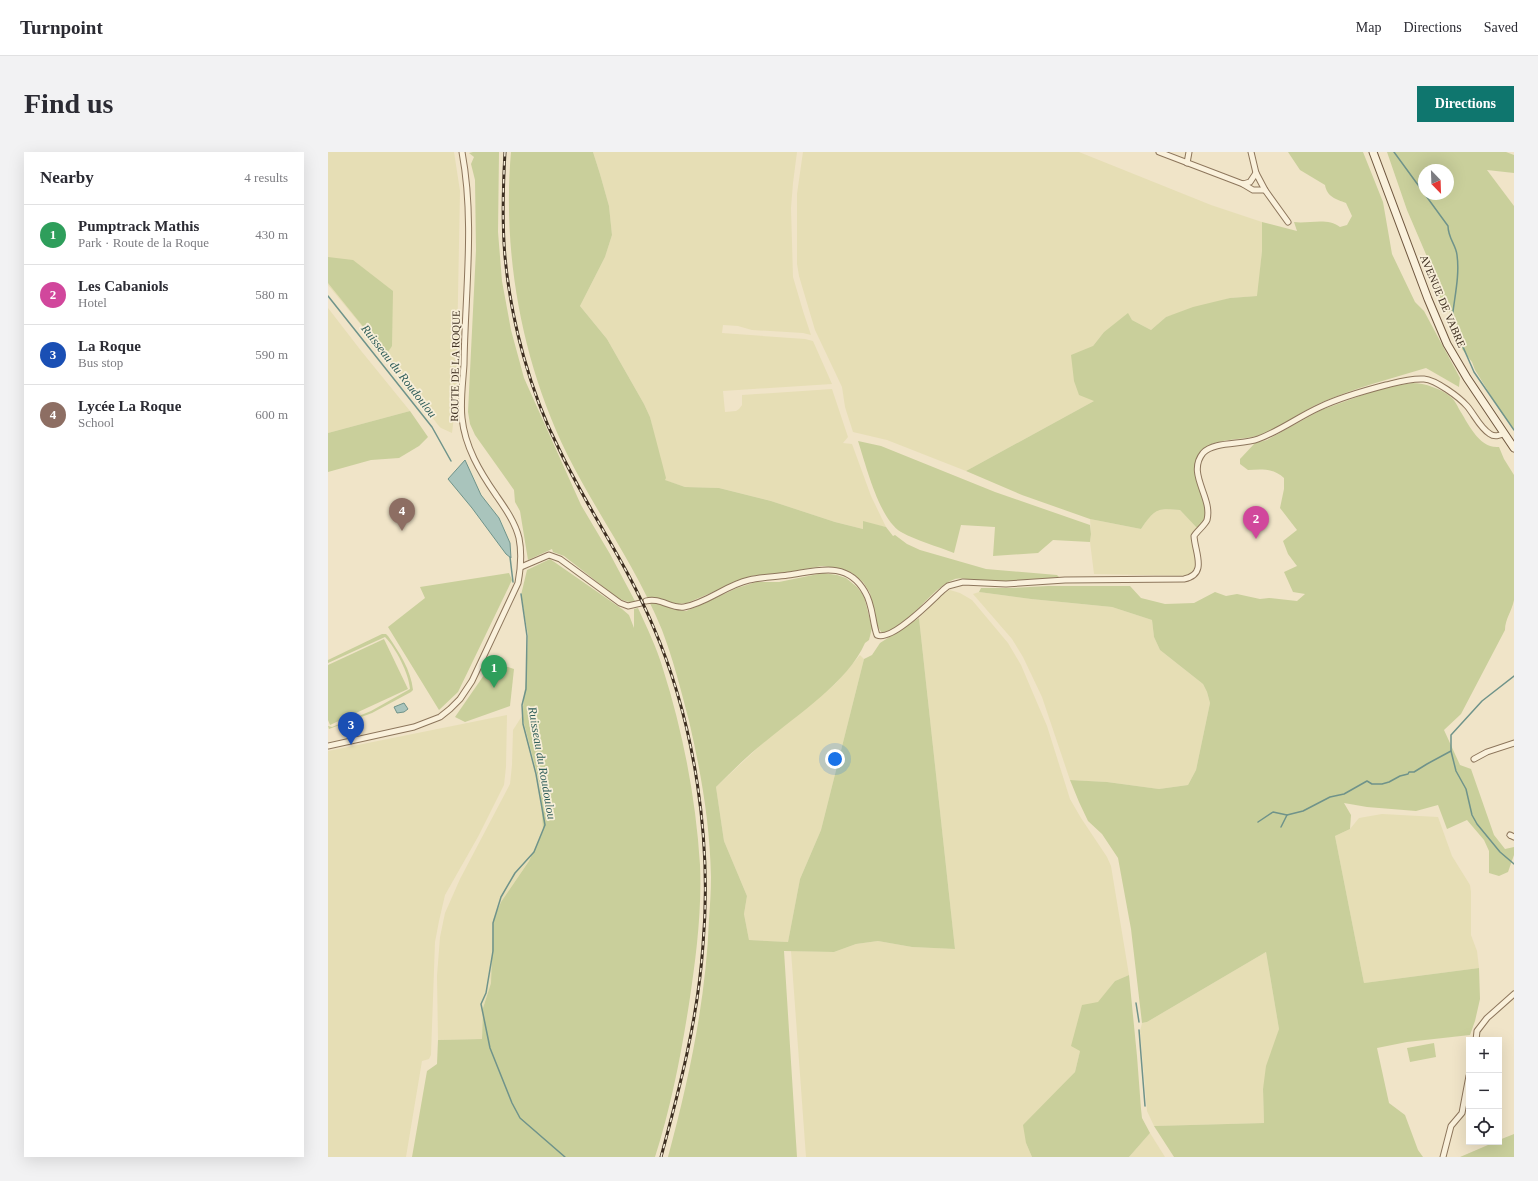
<!DOCTYPE html>
<html lang="en">
<head>
<meta charset="utf-8">
<style>
  body { margin:0; font-family:"Times New Roman",serif; background:#f2f2f3; color:#2b2b33 }
  .controls { position:absolute; right:12px; bottom:12px; display:grid; overflow:hidden; border-radius:0px; box-shadow:0 4px 16px #0002 }
  .controls button { width:36px; height:36px; display:grid; place-items:center; padding:0; border:0; border-bottom:1px solid #e1e1e2; background:#fff; color:#2b2b33; font:20px sans-serif }
  .compass { position:absolute; left:1090px; top:12px; width:36px; height:36px; border-radius:50%; background:#fff; box-shadow:0 4px 16px #0002; rotate:157deg }
  .you { position:absolute; left:507px; top:607px; width:14px; height:14px; margin:-10px; border:3px solid #fff; border-radius:50%; background:#1a73e8; box-shadow:0 0 0 6px #1a73e833 }
  .badge { display:grid; place-items:center; width:26px; height:26px; border-radius:50%; background:#0f766e; color:#fff; font-size:13px; font-weight:700 }
  .pin { position:absolute; translate:-50% -33px; filter:drop-shadow(0 1px 2px #0008) }
  .pin::after { content:''; position:absolute; top:21px; width:14px; height:12px; background:inherit; clip-path:polygon(0 0,100% 0,50% 100%) }
  .list { margin:0; padding:0; list-style:none }
  h2 { display:flex; justify-content:space-between; align-items:center; height:52px; margin:0; padding:0 16px; font-size:17px }
  h2 small { font-size:13px; font-weight:400; color:#7c7c81 }
  .list li { display:grid; grid-template-columns:26px 1fr auto; gap:12px; align-items:center; box-sizing:border-box; height:60px; padding:0 16px; border-top:1px solid #e1e1e2 }
  .list b { display:block; font-size:15px; white-space:nowrap }
  .list p { margin:0; font-size:13px; white-space:nowrap; color:#7c7c81 }
  .list em { font-size:13px; font-style:normal; color:#7c7c81 }
  .icon { flex:none; width:22px; height:22px; fill:none; stroke:currentColor; stroke-width:2; stroke-linecap:round; stroke-linejoin:round }
  .map { position:relative; flex:none; width:1186px; height:1005px; overflow:hidden; border-radius:0px }
  header { display:flex; align-items:center; gap:24px; box-sizing:border-box; height:56px; padding:0 20px; background:#fff; border-bottom:1px solid #e1e1e2 }
  header strong { font-size:19px }
  nav { display:flex; gap:22px; margin-inline-start:auto; font-size:14px }
  .intro { display:flex; align-items:center; justify-content:space-between; box-sizing:border-box; height:96px; padding:0 24px }
  h1 { margin:0; font-size:28px }
  .button { padding:10px 18px; border-radius:0px; background:#0f766e; color:#fff; font-size:14px; font-weight:700 }
  main { display:flex; gap:24px; padding:0 24px }
  aside { flex:1; background:#fff; border-radius:0px; box-shadow:0 4px 16px #0002 }
  .map>svg:first-child { display:block }
  .farmland { fill:#e6deb5 }
  .green { fill:#c9cf9b; fill-rule:evenodd }
  .water { fill:#a9c4bc; stroke:#6f938a }
  .lines { fill:none; stroke-linecap:round; stroke-linejoin:round }
  .stream { stroke:#6f938a; stroke-width:1.5 }
  .street-casing { stroke:#8d765c; stroke-width:7 }
  .secondary-casing { stroke:#6f573f; stroke-width:9 }
  .street { stroke:#faf1dc; stroke-width:5 }
  .secondary { stroke:#faf1dc; stroke-width:7 }
  .rail-casing { stroke:#3d2e20; stroke-width:3 }
  .rail { stroke:#f7eed8; stroke-width:1.5; stroke-dasharray:4.5; stroke-linecap:butt }
  .labels { text-anchor:middle; dominant-baseline:central; stroke-width:3.5; stroke-linejoin:round; paint-order:stroke }
  .street-label { font-size:11px; fill:#3d2e20; stroke:#f7eed8 }
  .water-label { font-size:12px; font-style:italic; fill:#2f5d5a; stroke:#f7eed8 }
</style>
</head>
<body>
<header>
<strong>Turnpoint</strong>
<nav><a>Map</a><a>Directions</a><a>Saved</a></nav>
</header>
<div class="intro"><h1>Find us</h1><a class="button">Directions</a></div>
<main>
<aside>
<h2>Nearby<small>4 results</small></h2>
<ul class="list">
<li><span class="badge" style="background:#2e9e5b">1</span><div><b>Pumptrack Mathis</b><p>Park · Route de la Roque</p></div><em>430 m</em></li>
<li><span class="badge" style="background:#d1479c">2</span><div><b>Les Cabaniols</b><p>Hotel</p></div><em>580 m</em></li>
<li><span class="badge" style="background:#1a4fb4">3</span><div><b>La Roque</b><p>Bus stop</p></div><em>590 m</em></li>
<li><span class="badge" style="background:#8d6e63">4</span><div><b>Lycée La Roque</b><p>School</p></div><em>600 m</em></li>
</ul>
</aside>
<div class="map">
<svg width="1186" height="1005" viewBox="0 0 1186 1005">
  <rect width="100%" height="100%" fill="#f0e4c8"/>
  <g class="farmland">
    <path d="M0,0H126L132,39L128,249L124,281L113,276L110,273L62,208L0,133Z"/>
    <path d="M265,0H469L465,31L463,56L465,125L475,159L483,183L475,181L424,178L410,174L395,173L394,181L477,187L485,189L504,232L395,239L397,260L408,259L411,257L414,253V243L504,237L520,285L515,291L524,292L543,344L558,375L535,370V377L507,370L443,349L391,336L357,335L336,328L322,265L316,252L279,187L252,154L277,105L284,83L281,54L272,22Z"/>
    <path d="M475,0H751L883,53L934,70V99L930,144L902,146L838,165L823,178L804,168L800,162L776,180L765,194L766,249L638,319L559,288L525,280L517,255L514,235L487,178L471,124L469,112V42Z"/>
    <path d="M0,156L34,200L82,259L0,281Z"/>
    <path d="M841,357L852,358L869,376L863,383L864,392L868,406V416L863,424L766,422L762,390L763,382L762,367L813,377L823,362L829,358Z"/>
    <path d="M622,438L632,441L644,448L680,491L693,513L719,574L742,647L753,666L779,705L783,714L801,823L787,829L770,851L752,899L747,920L729,939L698,991L704,1005H478L463,799L506,800L528,792L550,789L584,795L627,797L591,466L614,442Z"/>
    <path d="M651,440L703,447L784,455L824,468L826,485L832,498L875,532L879,540L882,551L868,618L860,633L831,637L779,630L742,628L714,545L695,505L684,487L645,442Z"/>
    <path d="M532,503L536,507L493,678L472,727L460,790L421,788L416,762L419,744L396,689L388,635L436,590L507,532Z"/>
    <path d="M179,563L178,615L176,633L151,683L117,743L111,769L107,790L103,903L101,907L94,909L78,1005H0V599Z"/>
    <path d="M194,564L212,633L215,678L201,709L173,750L165,768L163,831L155,856L154,887L110,888L109,824L112,785L117,761L132,727L182,632L184,613L185,578Z"/>
    <path d="M1054,662L1110,665L1124,704L1142,733L1143,740V783L1149,799L1151,816L1036,831L1007,684L1022,677L1031,666Z"/>
    <path d="M938,800L951,877L935,937L936,971L826,974L819,959L812,879L814,871L819,870Z"/>
    <path d="M822,981L837,1005H801Z"/>
  </g>
  <g class="green">
    <path d="M145,0H171L170,80L174,129L183,178L196,226L253,353L282,402L308,451L301,450L291,447L236,404L225,400L224,397L200,408L192,359L187,350L186,338L147,283L142,272L140,260L148,98L147,28L143,12L146,5L141,1Z"/>
    <path d="M183,0H265L272,22L281,54L284,83L277,105L252,154L279,187L316,252L322,265L338,326L337,328L357,335L391,336L443,349L507,370L535,377V369L558,375L565,384L567,383L579,392L592,398L658,417L729,423L731,425C726,426 720,426 715,427C696,429 677,430 657,429C651,429 632,425 627,427C601,436 582,476 554,481L549,474L542,441L535,430L524,421L511,416L494,414L462,420L423,424L359,451L350,452L342,450L343,457L358,459L368,455L409,436L428,430H451L495,421L509,423L518,426L529,435L536,444L544,476L541,488L537,491C520,530 470,562 438,589C420,603 404,619 388,635L396,689L419,744L416,762L421,788L460,790L472,727L493,678L536,507L544,503L552,491L591,466L627,797L584,795L550,789L528,792L506,800L456,799L469,1005H340C361,927 378,848 381,767C382,753 383,739 383,725C382,672 373,620 361,569C353,538 345,507 334,478C309,416 269,362 239,302C194,210 174,102 183,0Z"/>
    <path d="M960,0H1035L1055,50L1064,102L1087,150L1096,159L1132,226L1131,235L1098,216C1062,227 1026,236 992,251C969,261 949,280 924,285C910,288 879,287 871,302C858,327 885,352 875,369C874,371 871,374 869,376L852,358C828,356 827,357 813,377L762,367L694,343L638,319L766,249L751,243L746,229L743,203L765,194L776,180L800,161L804,168L823,178L838,165L865,155L902,146L929,144L934,99V70L969,79L966,70C981,72 999,65 1012,75L1019,73L1024,64L1018,51C1008,47 999,45 997,33L972,18Z"/>
    <path d="M1059,0H1178L1186,3V21L1159,18L1186,54V277L1173,260L1147,218L1144,210L1127,188L1121,159L1116,160L1100,107L1079,58ZM1096,18H1120V42H1096Z"/>
    <path d="M0,105L25,108L65,139L64,194L58,203L0,131Z"/>
    <path d="M1084,231C1097,231 1114,237 1124,246C1127,249 1129,253 1131,257C1140,271 1151,297 1171,295L1176,307L1186,323V448C1184,459 1177,467 1177,478L1133,562L1116,578L1132,613L1143,617L1166,683L1177,697L1186,695V703L1180,720L1171,724L1161,721V699L1156,688L1139,668L1119,677L1110,653L1088,659L1039,655L1016,651L1023,663L1022,677L1007,684L1036,831L1151,816L1152,847L1147,869L1142,883L1079,890L1049,896L1061,951L1077,963L1090,998L1095,1005H846L826,974L936,971L935,937L938,914L951,877L938,800L819,870L814,871L803,777L790,706L774,682L760,669L751,650L742,628L779,630L831,637L860,633L868,618L882,551L879,540L875,532L832,498L826,485L824,468L784,455L703,447L651,440L653,436H684L720,434H802L813,446L837,452L866,451L887,440L898,444L909,442L932,447L941,446L969,449L977,442L965,440L956,420L969,414L960,402L955,389L969,378L952,356L956,337V326C946,316 933,317 920,318L912,312V307L927,291L939,288L993,258L1054,236Z"/>
    <path d="M82,259L100,285L91,294L71,306L43,308L0,320V281Z"/>
    <path d="M530,289L553,294L667,340L762,373L763,382L762,390L725,388L710,401L665,404L667,375L633,373L626,401C609,394 589,389 573,380C551,367 538,313 530,289Z"/>
    <path d="M222,407L294,457L301,463L306,476V457L310,456C319,476 329,496 335,517C355,580 368,647 372,713C374,759 368,806 361,852C353,903 343,955 327,1005H84L99,919L109,912L110,888L154,887L155,856L163,831L165,768L173,750L201,709L215,678L212,633L194,564L198,527L200,483L193,443L199,418Z"/>
    <path d="M181,421L184,428L130,540L111,558L60,475L97,446L92,435Z"/>
    <path d="M54,482H58L60,484C71,500 83,518 85,538L83,540L44,561L1,577L0,574L4,575L43,559L82,537C81,522 68,496 57,485L0,511V508Z"/>
    <path d="M56,487L80,537L2,573L0,568V513Z"/>
    <path d="M165,510L186,517L182,554L137,570L127,565Z"/>
    <path d="M801,823L809,904L813,957L814,966L822,981L801,1005H704L698,991L695,973L747,920L752,899L743,894L754,853L770,850L787,829Z"/>
    <path d="M1106,891L1108,905L1082,910L1079,896Z"/>
    <path d="M1186,982V1005H1132L1167,990H1171V988Z"/>
  </g>
  <g class="water">
    <path d="M137,308L153,343L171,366L182,391L183,406L178,402L144,356L120,327Z"/>
    <path d="M76,551L80,557L76,560L69,561L66,555Z"/>
  </g>
  <g class="lines">
    <g class="stream">
      <path d="M1066,0L1120,74C1120,86 1128,93 1129,103C1132,124 1126,147 1124,168"/>
      <path d="M0,144L104,275L123,309"/>
      <path d="M1128,179L1146,220L1186,278"/>
      <path d="M182,405L185,430"/>
      <path d="M193,442L199,484L198,537L194,553L195,572L208,622L217,673L206,700L187,721L173,745L165,771V799L158,841L153,852L162,896L184,951L192,966L237,1005"/>
      <path d="M1186,524L1154,549L1123,583V599L1128,619L1138,637L1144,663L1149,672L1172,700L1186,712"/>
      <path d="M930,670L945,660L959,663L975,659L1002,645L1016,642L1039,629L1044,632H1054L1061,630L1072,624L1080,622L1081,620H1086L1099,612L1123,599"/>
      <path d="M953,675L959,663"/>
      <path d="M808,851L811,870"/>
      <path d="M811,878L817,954"/>
    </g>
    <g class="street-casing">
      <g id="street">
        <path d="M831,0L915,32L922,30L928,21L923,0"/>
        <path d="M859,11L861,0"/>
        <path d="M928,21L937,38L960,70"/>
        <path d="M915,32L925,38H937"/>
        <path d="M193,415L221,403L232,407L292,451L300,454L313,451"/>
        <path d="M318,449C332,445 343,457 356,455C379,451 398,433 421,428C434,425 447,425 460,423C489,419 519,408 537,440C545,453 544,469 549,483C564,490 604,448 615,438L620,434L635,430L678,432L737,428L856,427C880,422 867,401 866,384C869,379 877,373 879,368C885,345 858,322 875,301C886,289 915,293 930,287C952,279 970,265 992,255C1013,245 1035,239 1058,233C1070,230 1083,226 1096,227C1108,228 1131,245 1139,254C1146,262 1152,276 1162,282C1166,285 1172,284 1176,281"/>
        <path d="M0,594L86,575L112,565L122,557L132,547L144,529L190,431C193,415 194,401 191,386C187,370 177,356 168,343C152,320 137,295 134,266C132,249 135,229 136,212C137,142 147,69 134,0"/>
        <path d="M1146,607L1159,600L1186,591"/>
        <path d="M1182,683L1186,685"/>
        <path d="M1148,888L1149,879L1159,866L1186,842"/>
        <path d="M1115,1005L1123,974L1134,961L1141,924"/>
      </g>
    </g>
    <g class="secondary-casing">
      <path id="secondary" d="M1045,0L1100,147L1119,192L1139,226L1186,296"/>
    </g>
    <use href="#street" class="street"/>
    <use href="#secondary" class="secondary"/>
    <g class="rail-casing">
      <path id="rail" d="M177,0C175,35 174,71 177,105C183,169 202,240 231,297C260,358 299,412 325,474C367,571 384,688 375,793C370,866 352,935 333,1005"/>
    </g>
    <use href="#rail" class="rail"/>
  </g>
  <g class="labels">
    <g class="street-label">
      <text transform="translate(1115 149) rotate(67)">AVENUE DE VABRE</text>
      <text transform="translate(127 214) rotate(-89)">ROUTE DE LA ROQUE</text>
    </g>
    <g class="water-label">
      <text transform="translate(71 219) rotate(52)">Ruisseau du Roudoulou</text>
      <text transform="translate(214 611) rotate(80)">Ruisseau du Roudoulou</text>
    </g>
  </g>
</svg>
<div class="controls">
<button>+</button>
<button>−</button>
<button><svg class="icon" aria-label="locate" viewBox="0 0 24 24"><circle cx="12" cy="12" r="6"/><path d="M12 2v4M12 18v4M2 12h4M18 12h4"/></svg></button>
</div>
<svg class="compass" viewBox="-18 -18 36 36"><path d="M0-13l5 13h-10z" fill="#e53935"/><path d="M0 13l5-13h-10z" fill="#7c7c81"/></svg>
<div class="you"></div>
<div class="pin badge" style="left:166px;top:536px;background:#2e9e5b">1</div>
<div class="pin badge" style="left:928px;top:387px;background:#d1479c">2</div>
<div class="pin badge" style="left:23px;top:593px;background:#1a4fb4">3</div>
<div class="pin badge" style="left:74px;top:379px;background:#8d6e63">4</div>
</div>
</main>
</body>
</html>
